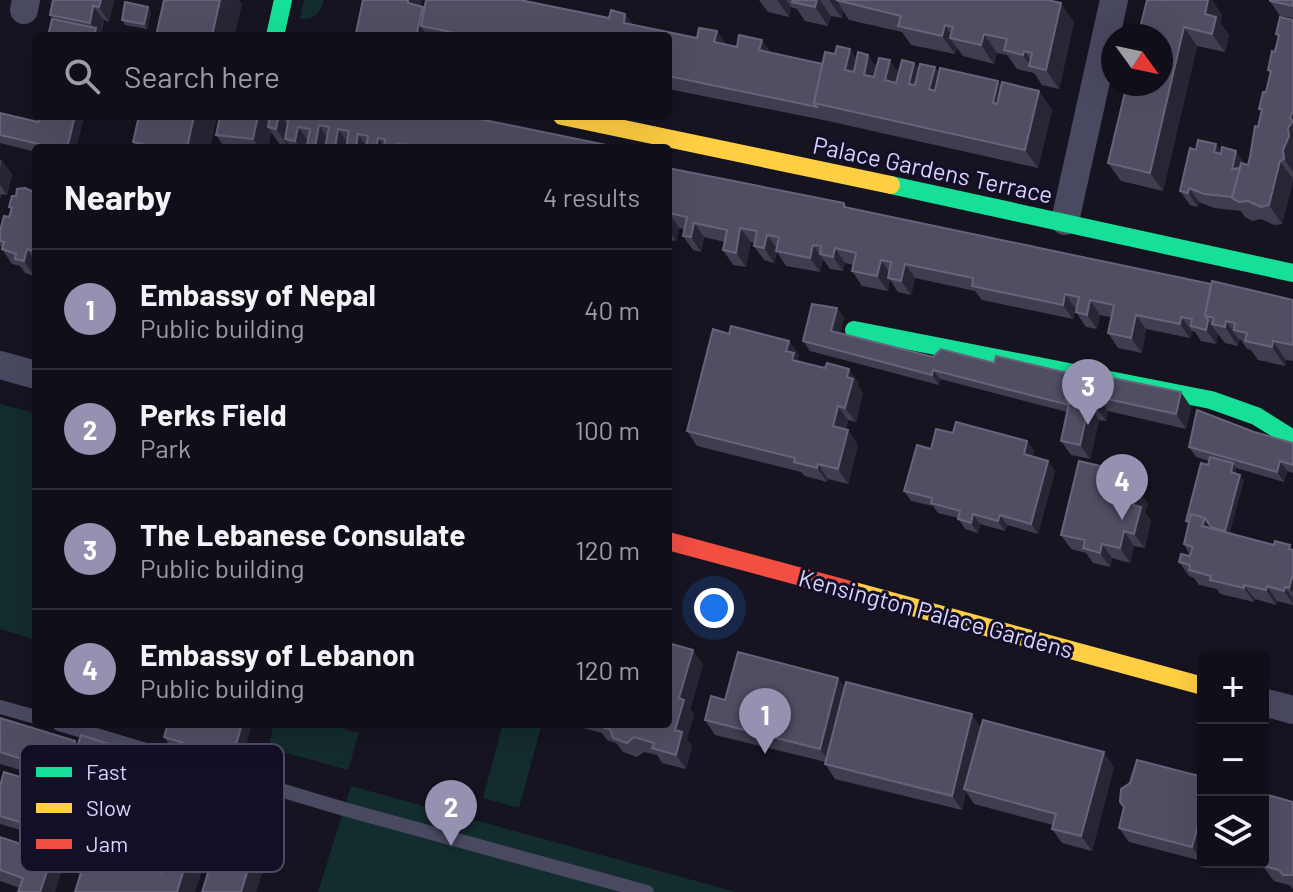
<!DOCTYPE html>
<html lang="en">
<head>
<meta charset="utf-8">
<style>
  body { margin:0; font-family:Barlow,sans-serif; background:#1e1d26; color:#f1f3f6 }
  .controls { position:absolute; right:24px; bottom:24px; display:grid; overflow:hidden; border-radius:8px; box-shadow:0 8px 32px #0002 }
  .controls button { width:72px; height:72px; display:grid; place-items:center; padding:0; border:0; border-bottom:2px solid #302f38; background:#100f19; color:#f1f3f6; font:40px sans-serif }
  .compass { position:absolute; left:1101px; top:24px; width:72px; height:72px; border-radius:50%; background:#100f19; box-shadow:0 8px 32px #0002; rotate:123deg }
  .you { position:absolute; left:714px; top:608px; width:28px; height:28px; margin:-20px; border:6px solid #fff; border-radius:50%; background:#1a73e8; box-shadow:0 0 0 12px #1a73e833 }
  .badge { display:grid; place-items:center; width:52px; height:52px; border-radius:50%; background:#9591b1; color:#fff; font-size:26px; font-weight:700 }
  .pin { position:absolute; translate:-50% -66px; filter:drop-shadow(0 2px 4px #0008) }
  .pin::after { content:''; position:absolute; top:42px; width:28px; height:24px; background:inherit; clip-path:polygon(0 0,100% 0,50% 100%) }
  .list { margin:0; padding:0; list-style:none }
  h2 { display:flex; justify-content:space-between; align-items:center; height:104px; margin:0; padding:0 32px; font-size:34px }
  h2 small { font-size:26px; font-weight:400; color:#9c9ca2 }
  .list li { display:grid; grid-template-columns:52px 1fr auto; gap:24px; align-items:center; box-sizing:border-box; height:120px; padding:0 32px; border-top:2px solid #302f38 }
  .list b { display:block; font-size:30px; white-space:nowrap }
  .list p { margin:0; font-size:26px; white-space:nowrap; color:#9c9ca2 }
  .list em { font-size:26px; font-style:normal; color:#9c9ca2 }
  .icon { flex:none; width:44px; height:44px; fill:none; stroke:currentColor; stroke-width:2; stroke-linecap:round; stroke-linejoin:round }
  .map { position:relative; flex:none; width:1293px; height:892px; overflow:hidden }
  .search { position:absolute; background:#100f19; box-shadow:0 8px 32px #0002; left:32px; top:32px; width:640px; height:88px; display:flex; align-items:center; gap:20px; box-sizing:border-box; padding:0 28px; border-radius:8px; color:#9c9ca2; font-size:30px }
  .panel { position:absolute; background:#100f19; box-shadow:0 8px 32px #0002; left:32px; top:144px; width:640px; height:584px; border-radius:8px }
  .map>svg:first-child { display:block }
  .green { fill:#132c2d }
  .lines { fill:none; stroke-linecap:round; stroke-linejoin:round }
  .lane { stroke:#4a4962; stroke-width:14 }
  .street { stroke:#4a4962; stroke-width:28 }
  .fast { stroke:#16e098; stroke-width:18 }
  .slow { stroke:#ffcf43; stroke-width:18 }
  .jam { stroke:#f24e42; stroke-width:18 }
  .wall { fill:#403d50; fill-rule:evenodd }
  .shaded-wall { fill:#282635 }
  .building { fill:#504e63; stroke:#66637b; stroke-width:2; fill-rule:evenodd }
  .labels { text-anchor:middle; dominant-baseline:central; stroke-width:6; stroke-linejoin:round; paint-order:stroke }
  .street-label { font-size:24px; fill:#d9d4ff; stroke:#130f26 }
  .key { fill:#130f26; stroke:#4e4a67; stroke-width:2 }
  .key-label { font-size:22px; fill:#d9d4ff }
</style>
</head>
<body>
<div class="map">
<svg width="1293" height="892" viewBox="0 0 1293 892">
  <rect width="100%" height="100%" fill="#161421"/>
  <g class="green">
    <path d="M304,0H324C320,14 314,20 300,19Z"/>
    <path d="M0,404L36,413V640L0,629Z"/>
    <path d="M274,724H325L359,733L348,770L268,748Z"/>
    <path d="M503,724H529L541,727L519,808L483,798Z"/>
    <path d="M351,786L736,892H318Z"/>
  </g>
  <g class="lines">
    <g class="lane">
      <path d="M0,707L36,717"/>
      <path d="M59,724L344,809L647,892"/>
    </g>
    <g class="street">
      <path d="M24,10L26,0"/>
      <path d="M1065,221L1114,0"/>
      <path d="M0,365L36,375"/>
      <path d="M1263,702L1293,710"/>
    </g>
    <g class="fast">
      <path d="M275,36L283,0"/>
      <path d="M891,185L1293,273"/>
      <path d="M854,330L1211,400L1256,416L1293,439"/>
    </g>
    <g class="slow">
      <path d="M562,116L891,185"/>
      <path d="M850,590L1203,686"/>
    </g>
    <path class="jam" d="M668,541L850,590"/>
  </g>
  <g class="wall">
    <path d="M114,0L109,22L104,20L101,36H48L53,19L50,15Z"/>
    <path d="M759,0H1048L1074,22L1059,89L1042,85L1034,73L1017,69L1007,55L997,53L994,64L963,56L957,48L955,54L911,45L902,32L849,20L843,11L842,18L831,16L828,26L805,21L797,9L791,7L789,17L768,12Z"/>
    <path d="M1147,0H1212L1222,15L1220,23L1229,35L1225,52L1197,46L1163,191L1121,181L1108,163Z"/>
    <path d="M1293,0V18L1280,16L1270,1Z"/>
    <path d="M420,6L424,9L609,18L625,14L633,25L697,38L717,31L726,44L770,52L823,64L857,58L898,73L914,63L919,69L935,67L939,74L998,81L1001,85L1039,91L1052,110L1038,168L828,121L668,89V36H358L356,33Z"/>
    <path d="M151,12L147,29L125,25L122,20Z"/>
    <path d="M1293,20V180L1282,224L1274,225L1261,219L1252,221L1245,217L1241,211L1214,208L1199,202L1198,207L1190,205L1180,191L1196,150L1216,144L1221,152L1248,165L1261,111L1259,109L1266,92L1270,73L1268,70L1278,37L1276,34Z"/>
    <path d="M0,113L38,122L84,116L76,148H36V152L0,143Z"/>
    <path d="M139,116H217L210,148H137L133,142Z"/>
    <path d="M220,116H465L621,148H291L290,146L289,148L281,146L271,132L268,148H225L216,135Z"/>
    <path d="M0,159L12,174L7,195L1,194L0,199Z"/>
    <path d="M668,168L844,203L847,208L1211,284L1293,300V361L1286,360L1285,366L1258,360L1251,350L1247,349L1241,340H1239L1238,346L1225,343L1218,334L1216,344L1201,341L1195,332L1192,331L1190,338L1146,329L1142,353L1118,348L1108,333L1111,317L1100,315L1097,329L1086,327L1076,312V309L1073,319L982,300L975,291L915,278L911,295L898,292L890,280L888,291L862,286L852,271L853,265L845,263L843,271L830,269L823,259L820,272L786,266L777,252L774,263L764,260L754,246V243L751,242L746,267L733,265L723,250L725,242L704,237L701,252L693,250L683,236L684,229L679,228L676,241L668,240Z"/>
    <path d="M36,193V269L34,276L25,273L20,266L12,264L2,249L0,245V231L9,217L12,211L9,207L16,196Z"/>
    <path d="M837,308L844,318L840,333L933,357L994,363L1191,407L1186,429L1108,411L1106,421L1099,420L1090,459L1071,455L1061,441L1067,412L940,379L939,385L810,351L803,341Z"/>
    <path d="M729,334L789,341L799,355L798,359L800,362L859,383L858,386L863,393L856,422L848,420L846,430L858,445L848,484L828,479L827,482L805,476L801,472L697,446L687,431Z"/>
    <path d="M1254,432L1293,443V473L1287,471L1284,482L1236,468L1235,474L1244,480L1229,533L1293,549V605L1277,601L1276,605L1255,599L1254,602L1220,594L1217,589L1199,585L1194,578L1189,576L1179,562L1190,556L1184,544L1189,524L1186,521L1209,461L1196,457L1189,447Z"/>
    <path d="M953,433L1027,441L1034,451L1033,456L1055,471L1038,534L1007,525L1005,531L980,524L978,533L965,529L958,518L938,513L933,506L911,501L904,491L931,449Z"/>
    <path d="M1109,468L1118,484L1148,503L1145,513L1151,521L1145,548L1134,546L1130,563L1112,558L1110,567L1093,563L1086,553L1071,549L1061,535Z"/>
    <path d="M703,665L690,709L694,714L687,739L692,746L686,769L662,763L657,755L644,752L637,757L623,752L616,743L607,740L602,733L568,724H668Z"/>
    <path d="M838,678L844,687L1114,767L1092,851L1062,843L1052,829L1053,825L974,804L966,792L962,810L835,779L825,764L826,762L715,735L705,720L725,700Z"/>
    <path d="M0,718L75,741L78,745L121,748L128,757L223,801L195,892H75L103,800L81,793L76,785L61,834L70,847L20,888L0,881V837L33,848L34,844L25,841L21,836L24,831L0,824V786L40,789L44,777L0,764ZM154,813L178,820L162,873L137,865Z"/>
    <path d="M252,724L239,768L171,747L164,737Z"/>
    <path d="M1203,777L1202,861L1129,842L1119,828L1124,808L1120,802Z"/>
    <path d="M1263,797L1293,802V889L1289,885L1274,881L1265,869L1239,862H1263Z"/>
    <path d="M228,810L268,828L282,844L275,868L264,865L256,892Z"/>
  </g>
  <g class="shaded-wall">
    <path d="M101,0H114L109,22L99,7Z"/>
    <path d="M220,0H239L242,4L235,36H212Z"/>
    <path d="M408,0H422L418,18L408,3Z"/>
    <path d="M777,0H786L791,7L789,17Z"/>
    <path d="M817,0H820L831,16L828,26L815,7Z"/>
    <path d="M829,0H837L843,11L842,18Z"/>
    <path d="M1208,0H1212L1222,15L1220,23L1229,35L1225,52L1212,34L1205,14Z"/>
    <path d="M1061,3L1074,22L1059,89L1046,70Z"/>
    <path d="M93,6L104,20L101,36H94L95,31L90,23Z"/>
    <path d="M148,7L151,12L147,29L144,24Z"/>
    <path d="M423,7L433,21L421,26L428,36H416Z"/>
    <path d="M625,14L635,28L624,23Z"/>
    <path d="M945,25L954,39L950,38L957,48L955,54L942,36Z"/>
    <path d="M1184,27L1197,46L1163,191L1150,173Z"/>
    <path d="M717,31L727,46L714,42Z"/>
    <path d="M984,34L997,53L994,64L981,45Z"/>
    <path d="M762,40L772,54L759,50Z"/>
    <path d="M850,49L863,68L858,89L845,70Z"/>
    <path d="M1024,51L1036,68L1031,67L1023,55Z"/>
    <path d="M868,55L881,73L877,93L864,75Z"/>
    <path d="M890,60L903,79L898,98L885,80Z"/>
    <path d="M914,63L927,81L922,103L909,84Z"/>
    <path d="M935,67L948,86L942,108L929,89Z"/>
    <path d="M998,81L1011,100L1006,121L993,103Z"/>
    <path d="M1039,91L1052,110L1038,168L1025,150Z"/>
    <path d="M1292,111L1293,112V172L1284,159L1283,150Z"/>
    <path d="M75,116H84L76,148H67Z"/>
    <path d="M194,116H217L210,148H187Z"/>
    <path d="M258,116H263L272,128L268,127L271,132L268,148H260L253,139Z"/>
    <path d="M279,116H281L292,132L285,139L290,146L289,148L276,129Z"/>
    <path d="M319,125L332,144L331,148H316L315,147Z"/>
    <path d="M298,127L311,145H307L309,148H301L295,141Z"/>
    <path d="M338,129L351,148H335Z"/>
    <path d="M358,134L368,148H356Z"/>
    <path d="M378,138L385,148H376Z"/>
    <path d="M1216,144L1226,158L1214,152Z"/>
    <path d="M1236,151L1246,165L1253,186L1249,203L1232,169Z"/>
    <path d="M2,160L12,174L7,195L0,185V168Z"/>
    <path d="M1280,161L1293,179L1282,224L1269,205Z"/>
    <path d="M1189,188L1199,202L1198,207L1188,193Z"/>
    <path d="M669,213L679,228L676,241L668,229Z"/>
    <path d="M694,223L704,237L701,252L691,237Z"/>
    <path d="M740,228L751,242L746,267L736,253Z"/>
    <path d="M767,235L777,249L774,263L764,248Z"/>
    <path d="M813,245L823,259L820,272L810,258Z"/>
    <path d="M835,248L845,263L843,271L833,257Z"/>
    <path d="M27,249L36,262V269L34,276L24,261Z"/>
    <path d="M881,260L891,275L888,278L890,280L888,291L877,276Z"/>
    <path d="M905,264L915,278L911,295L901,281Z"/>
    <path d="M1065,294L1076,309L1073,319L1063,305Z"/>
    <path d="M1090,300L1100,315L1097,329L1087,315Z"/>
    <path d="M837,308L844,318L838,341L831,331Z"/>
    <path d="M1136,315L1146,329L1142,353L1131,338Z"/>
    <path d="M1181,317L1192,331L1190,338L1180,324Z"/>
    <path d="M1208,320L1218,334L1216,344L1206,330Z"/>
    <path d="M1226,321L1239,340L1238,346L1225,327Z"/>
    <path d="M789,341L799,355L798,359L804,367L802,374L786,351Z"/>
    <path d="M1273,341L1286,360L1285,366L1272,347Z"/>
    <path d="M849,369L859,383L858,386L863,393L856,422L845,408L847,377Z"/>
    <path d="M933,370L940,379L939,385L932,375Z"/>
    <path d="M1181,392L1191,407L1186,429L1176,414Z"/>
    <path d="M1098,397L1108,411L1106,421L1096,407Z"/>
    <path d="M1089,405L1099,420L1090,459L1080,445Z"/>
    <path d="M838,406L848,420L843,441L833,426Z"/>
    <path d="M848,430L858,445L848,484L838,469Z"/>
    <path d="M1027,441L1034,451L1031,464L1024,454Z"/>
    <path d="M1048,461L1055,471L1038,534L1031,524Z"/>
    <path d="M1280,461L1287,471L1284,482L1277,472Z"/>
    <path d="M1233,463L1236,468L1234,477L1231,472Z"/>
    <path d="M818,464L828,479L827,482L817,468Z"/>
    <path d="M1109,468L1119,483L1116,495L1105,480Z"/>
    <path d="M1240,475L1244,480L1229,536L1225,531Z"/>
    <path d="M1138,489L1148,503L1145,513L1151,521L1145,548L1134,534L1133,505Z"/>
    <path d="M973,514L980,524L978,533L971,523Z"/>
    <path d="M1000,515L1007,525L1005,531L998,521Z"/>
    <path d="M1205,518L1215,532L1202,526Z"/>
    <path d="M1124,531L1134,546L1130,563L1120,548Z"/>
    <path d="M1102,544L1112,558L1110,567L1100,553Z"/>
    <path d="M1293,574V593L1289,588Z"/>
    <path d="M1244,585L1255,599L1254,602L1244,588Z"/>
    <path d="M1267,586L1277,601L1276,605L1266,590Z"/>
    <path d="M1285,587L1293,598V604L1284,591Z"/>
    <path d="M693,650L703,665L690,709L694,714L687,739L692,746L686,769L676,755L675,730L679,698Z"/>
    <path d="M838,678L848,692L830,763L820,749Z"/>
    <path d="M972,714L982,729L964,789L966,792L962,810L952,796Z"/>
    <path d="M242,724H252L239,768L232,758Z"/>
    <path d="M75,741L85,755L68,775L76,785L61,834L70,847L55,892H40L59,836L50,823Z"/>
    <path d="M121,748L134,767L119,755Z"/>
    <path d="M1104,752L1114,767L1092,851L1081,836Z"/>
    <path d="M36,782L43,792L31,817L34,821L30,833L23,823Z"/>
    <path d="M210,783L223,801L195,892H177Z"/>
    <path d="M141,794L154,813L133,878L120,859Z"/>
    <path d="M263,821L271,832L272,829L282,844L275,868L264,854L262,826Z"/>
    <path d="M1197,829L1203,837L1202,861L1192,847Z"/>
    <path d="M254,850L264,865L256,892H241Z"/>
  </g>
  <g class="building">
    <path d="M53,0H101L99,7L93,6L90,23L50,15Z"/>
    <path d="M164,0H220L212,36H156Z"/>
    <path d="M363,0H408V3L423,7L416,36H369L356,33Z"/>
    <path d="M426,0H520L609,18L611,10L625,14L624,23L697,38L699,28L717,31L714,42L737,47L739,35L762,40L759,50L823,64L814,103L817,107L668,76V36H470L421,26Z"/>
    <path d="M793,0H817L815,7L792,2Z"/>
    <path d="M836,0H1048L1061,3L1046,70L1029,66L1032,53L1024,51L1023,55L1004,50L1007,39L984,34L981,45L950,38L953,27L945,25L942,36L898,26L901,16Z"/>
    <path d="M1147,0H1208L1205,14L1216,17L1212,34L1184,27L1150,173L1108,163L1127,84H1161V36H1138Z"/>
    <path d="M1270,0H1293V6L1270,1Z"/>
    <path d="M125,2L148,7L144,24L122,20Z"/>
    <path d="M1280,17L1293,20V110L1290,118L1293,121L1288,128L1289,136L1283,150L1284,159L1280,161L1269,205L1261,207L1248,201L1239,202L1232,198L1241,163L1248,165L1250,157L1255,126L1258,127L1262,109H1259L1263,92H1266L1271,71L1268,70L1272,51L1275,52L1279,35L1276,34Z"/>
    <path d="M52,19L96,28L94,36H48Z"/>
    <path d="M837,46L850,49L845,70L854,72L858,52L868,55L864,75L874,77L879,58L890,60L885,80L896,83L902,60L914,63L909,84L915,85L920,64L935,67L929,89L935,91L940,68L998,81L993,103L997,104L1002,82L1039,91L1025,150L814,103L825,52L835,54Z"/>
    <path d="M36,84V98L33,97Z"/>
    <path d="M0,113L38,122L40,116H75L67,148H56L0,135Z"/>
    <path d="M139,116H194L187,148H160L133,142Z"/>
    <path d="M220,116H258L253,139L216,135Z"/>
    <path d="M270,116H279L276,129L268,127Z"/>
    <path d="M289,116H465L621,148H406V145L398,144L397,148H384L385,139L378,138L376,148H366L368,136L358,134L356,148H346L349,131L338,129L335,148H325L329,127L319,125L315,147L307,145L310,129L298,127L295,141L285,139Z"/>
    <path d="M1198,140L1216,144L1214,152L1221,154L1222,147L1236,151L1232,169L1240,168L1232,197L1204,194L1189,188L1188,193L1180,191L1190,148L1196,150Z"/>
    <path d="M668,168L844,203V207L1211,284L1205,316L1208,320L1206,330L1191,326L1192,319L1181,317L1180,324L1136,315L1131,338L1108,333L1114,305L1090,300L1087,315L1076,312L1079,297L1065,294L1063,305L972,286L973,278L905,264L901,281L888,278L891,262L881,260L877,276L852,271L856,253L835,248L833,257L820,254L821,246L813,245L810,258L776,251L779,237L767,235L764,248L754,246L757,231L740,228L736,253L723,250L727,230L694,223L691,237L683,236L687,217L669,213L668,219Z"/>
    <path d="M25,188L36,193V252L27,249L24,261L15,259L16,254L2,249L4,242L0,241V231L4,216L9,217L12,208L9,207L12,196H16L17,189Z"/>
    <path d="M1212,281L1293,300V345L1273,341L1272,347L1245,341L1247,333L1234,330L1235,323L1226,321L1225,327L1212,324L1214,318L1205,316Z"/>
    <path d="M812,304L837,308L831,331L933,357L941,349L994,363L996,356L1072,374L1066,400L1069,405L933,370L932,375L803,341Z"/>
    <path d="M731,326L789,341L786,351L794,353L792,360L825,368L827,363L849,369L847,377L853,379L845,408L838,406L833,426L848,430L838,469L818,464L817,468L794,462L795,458L687,431L713,329L729,334Z"/>
    <path d="M1073,370L1181,392L1176,414L1098,397L1096,407L1089,405L1080,445L1061,441L1069,403L1066,400Z"/>
    <path d="M1197,410L1254,432L1293,443V465L1280,461L1277,472L1189,447Z"/>
    <path d="M956,422L1027,441L1024,454L1048,461L1031,524L1000,515L998,521L973,514L971,523L958,519L960,511L931,503L932,498L904,491L917,445L931,449L936,429L953,433Z"/>
    <path d="M1210,457L1233,463L1231,472L1240,475L1225,531L1211,527L1205,518L1191,514L1189,522L1186,521L1201,463L1208,465Z"/>
    <path d="M1079,461L1109,468L1105,480L1138,489L1133,505L1141,507L1134,534L1124,531L1120,548L1102,544L1100,553L1083,548L1085,540L1061,535Z"/>
    <path d="M1191,514L1205,518L1202,526L1274,545L1275,541L1290,545L1289,549L1293,550V574L1289,588L1285,587L1284,591L1267,586L1266,590L1244,585V588L1210,580L1211,576L1189,570L1190,565L1179,562L1181,554L1190,556L1193,547L1184,544Z"/>
    <path d="M668,643L693,650L679,698L684,700L675,730L682,732L676,755L652,748L654,743L634,737L627,743L613,738L610,729L597,726V724H668Z"/>
    <path d="M738,652L838,678L820,749L705,720L711,696L725,700Z"/>
    <path d="M846,682L972,714L952,796L825,764Z"/>
    <path d="M0,718L75,741L50,823L31,817L47,767L0,752Z"/>
    <path d="M983,720L1104,752L1081,836L1052,829L1056,814L964,789Z"/>
    <path d="M168,724H242L232,758L164,737Z"/>
    <path d="M81,735L121,748L119,755L210,783L177,892H75L107,787L68,775ZM141,794L183,807L162,873L120,859Z"/>
    <path d="M1137,760L1203,777V830L1197,829L1192,847L1119,828L1124,807L1120,802L1121,789L1130,783Z"/>
    <path d="M4,772L36,782L23,823L0,816V786Z"/>
    <path d="M1264,794L1293,802V875H1283L1279,870L1264,866L1266,857L1263,856Z"/>
    <path d="M228,810L263,821L262,826L272,829L264,854L254,850L241,892H202Z"/>
    <path d="M40,826L60,833L40,892H18L23,878L0,870V837L33,848Z"/>
  </g>
  <g class="labels">
    <g class="street-label">
      <text transform="translate(933 169) rotate(12)">Palace Gardens Terrace</text>
      <text transform="translate(936 613) rotate(15)">Kensington Palace Gardens</text>
    </g>
  </g>
  <rect x="20" y="744" width="264" height="128" rx="12" class="key"/>
  <rect x="36" y="767" width="36" height="10" fill="#16e098"/>
  <rect x="36" y="803" width="36" height="10" fill="#ffcf43"/>
  <rect x="36" y="839" width="36" height="10" fill="#f24e42"/>
  <g class="key-label">
    <text x="86" y="780">Fast</text>
    <text x="86" y="816">Slow</text>
    <text x="86" y="852">Jam</text>
  </g>
</svg>
<div class="controls">
<button>+</button>
<button>−</button>
<button><svg class="icon" aria-label="layers" viewBox="0 0 24 24"><path d="M12 4l9 5-9 5-9-5zM3 14l9 5 9-5"/></svg></button>
</div>
<svg class="compass" viewBox="-18 -18 36 36"><path d="M0-13l5 13h-10z" fill="#e53935"/><path d="M0 13l5-13h-10z" fill="#9c9ca2"/></svg>
<div class="you"></div>
<div class="pin badge" style="left:765px;top:754px">1</div>
<div class="pin badge" style="left:451px;top:846px">2</div>
<div class="pin badge" style="left:1088px;top:425px">3</div>
<div class="pin badge" style="left:1122px;top:520px">4</div>
<div class="search"><svg class="icon" aria-label="search" viewBox="0 0 24 24"><circle cx="10" cy="10" r="6"/><path d="M15 15l6 6"/></svg>Search here</div>
<section class="panel">
<h2>Nearby<small>4 results</small></h2>
<ul class="list">
<li><span class="badge">1</span><div><b>Embassy of Nepal</b><p>Public building</p></div><em>40 m</em></li>
<li><span class="badge">2</span><div><b>Perks Field</b><p>Park</p></div><em>100 m</em></li>
<li><span class="badge">3</span><div><b>The Lebanese Consulate</b><p>Public building</p></div><em>120 m</em></li>
<li><span class="badge">4</span><div><b>Embassy of Lebanon</b><p>Public building</p></div><em>120 m</em></li>
</ul>
</section>
</div>
</body>
</html>
